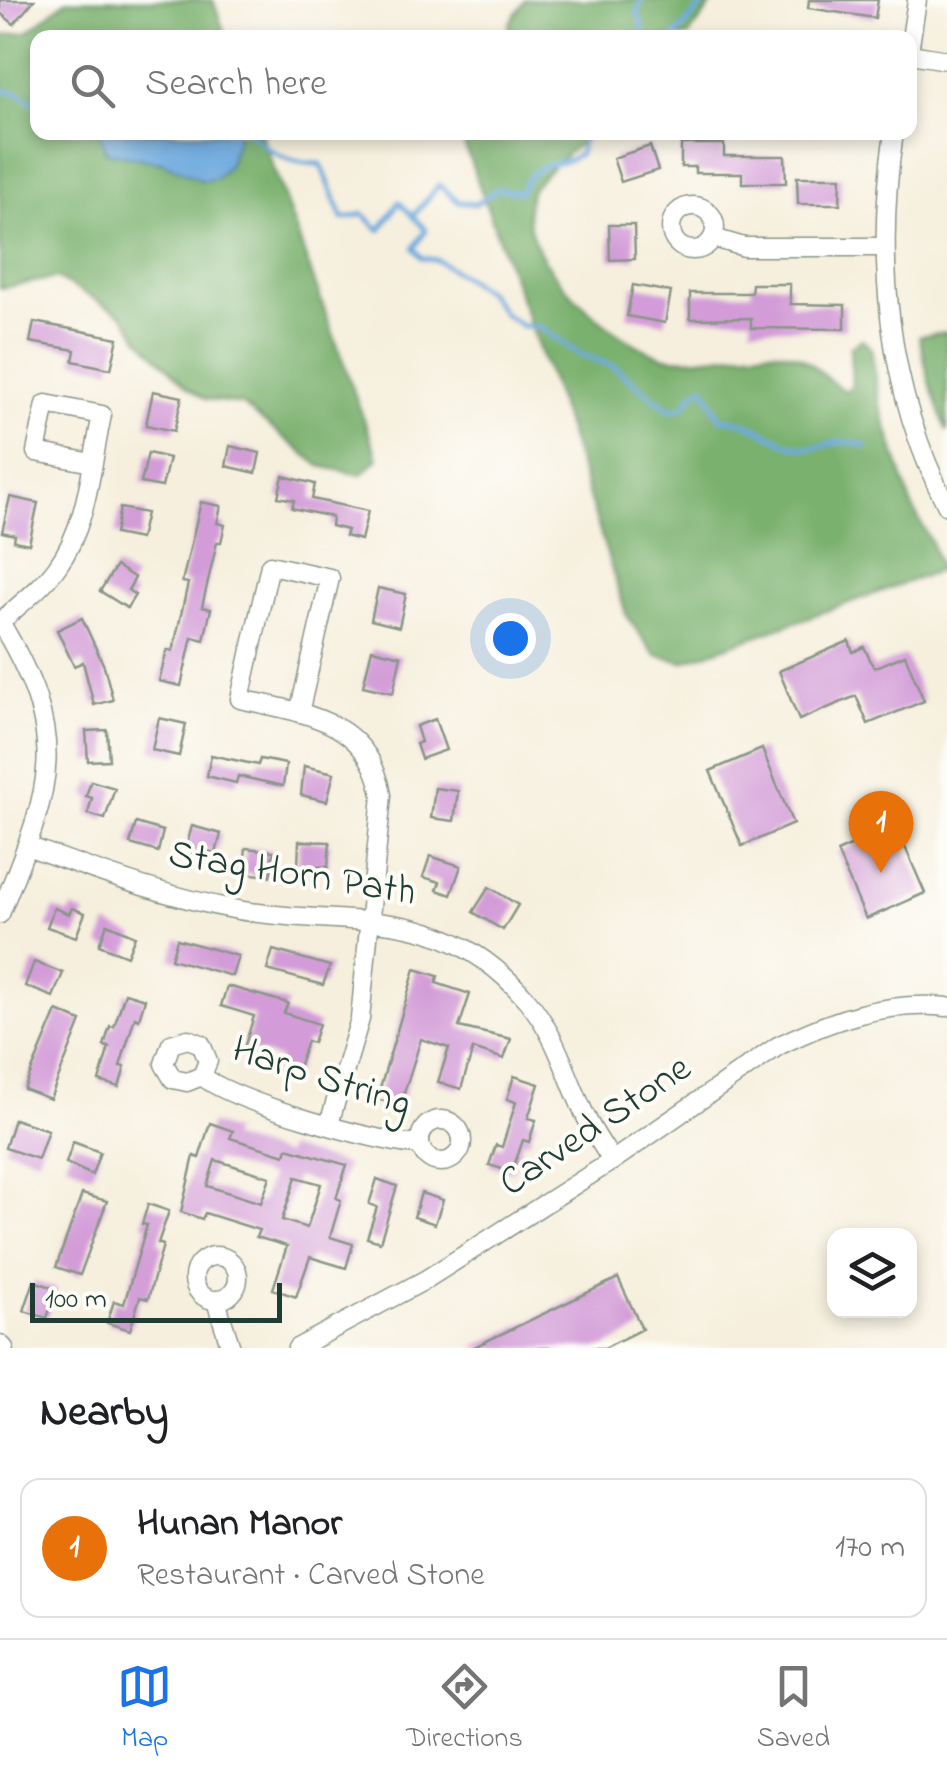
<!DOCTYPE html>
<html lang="en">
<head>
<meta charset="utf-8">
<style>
  body { margin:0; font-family:"Indie Flower",sans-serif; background:#f2f2f2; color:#202124 }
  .controls { position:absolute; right:30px; bottom:30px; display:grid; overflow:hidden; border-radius:20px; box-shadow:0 5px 15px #0003 }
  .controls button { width:90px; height:90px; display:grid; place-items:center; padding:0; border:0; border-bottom:2px solid #e0e0e0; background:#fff; color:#202124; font:50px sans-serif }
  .scale { position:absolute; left:30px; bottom:25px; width:252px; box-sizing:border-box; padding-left:10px; border:5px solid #1f3d34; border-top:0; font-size:28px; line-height:35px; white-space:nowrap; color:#1f3d34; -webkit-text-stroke:8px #fdfcf7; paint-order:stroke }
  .you { position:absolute; left:510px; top:638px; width:35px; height:35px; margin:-25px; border:8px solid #fff; border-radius:50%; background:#1a73e8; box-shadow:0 0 0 15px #1a73e833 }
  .badge { display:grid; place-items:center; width:65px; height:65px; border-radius:50%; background:#1a73e8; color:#fff; font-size:32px; font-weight:700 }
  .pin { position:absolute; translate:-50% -82px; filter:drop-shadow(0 2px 5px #0008) }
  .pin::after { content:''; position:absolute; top:52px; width:35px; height:30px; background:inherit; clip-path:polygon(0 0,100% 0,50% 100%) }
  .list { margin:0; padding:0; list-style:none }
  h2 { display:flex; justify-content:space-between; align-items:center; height:130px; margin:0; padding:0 40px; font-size:42px }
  h2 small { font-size:32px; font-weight:400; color:#757577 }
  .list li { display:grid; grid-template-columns:65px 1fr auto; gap:30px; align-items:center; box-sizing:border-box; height:140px; margin:0 20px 20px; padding:0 20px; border:2px solid #e0e0e0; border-radius:20px }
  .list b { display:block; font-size:38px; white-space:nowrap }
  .list p { margin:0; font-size:32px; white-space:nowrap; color:#757577 }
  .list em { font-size:32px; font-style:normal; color:#757577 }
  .icon { flex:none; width:55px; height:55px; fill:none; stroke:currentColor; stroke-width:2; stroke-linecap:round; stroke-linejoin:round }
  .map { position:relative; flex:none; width:947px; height:1348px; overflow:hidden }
  .search { position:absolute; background:#fff; box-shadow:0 5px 15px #0003; left:30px; right:30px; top:30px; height:110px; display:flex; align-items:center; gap:25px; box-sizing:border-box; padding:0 35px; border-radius:20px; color:#757577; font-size:38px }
  .sheet { height:290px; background:#fff }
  nav { display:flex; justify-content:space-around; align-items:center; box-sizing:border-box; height:140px; border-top:2px solid #e0e0e0; background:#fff; font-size:28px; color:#757577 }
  nav a { display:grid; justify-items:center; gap:5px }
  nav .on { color:#1a73e8 }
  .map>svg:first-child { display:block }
  .forest { fill:#7ab16e; stroke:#4c7751; stroke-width:2.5 }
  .water { fill:#6eaadf; stroke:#46748a; stroke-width:2.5 }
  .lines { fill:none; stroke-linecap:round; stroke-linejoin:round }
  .stream { stroke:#6eaadf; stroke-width:5 }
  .building { fill:#d39cd8; fill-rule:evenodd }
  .minor-casing { stroke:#8a9688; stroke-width:21 }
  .minor { stroke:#fff; stroke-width:18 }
  .labels { text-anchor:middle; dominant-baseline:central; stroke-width:8; stroke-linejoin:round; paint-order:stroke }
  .street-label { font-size:40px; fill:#1f3d34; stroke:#fdfcf7 }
</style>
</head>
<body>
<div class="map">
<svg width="947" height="1348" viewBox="0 0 947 1348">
  <rect width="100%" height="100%" fill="#fdfcf7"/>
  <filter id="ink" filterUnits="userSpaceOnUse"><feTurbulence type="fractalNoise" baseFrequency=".01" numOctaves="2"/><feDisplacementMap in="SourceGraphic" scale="20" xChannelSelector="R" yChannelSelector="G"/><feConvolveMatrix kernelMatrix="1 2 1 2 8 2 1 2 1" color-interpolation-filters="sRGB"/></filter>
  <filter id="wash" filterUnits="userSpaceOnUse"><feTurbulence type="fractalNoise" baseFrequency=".0048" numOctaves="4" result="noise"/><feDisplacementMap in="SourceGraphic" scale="40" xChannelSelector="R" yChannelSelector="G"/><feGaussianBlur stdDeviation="2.25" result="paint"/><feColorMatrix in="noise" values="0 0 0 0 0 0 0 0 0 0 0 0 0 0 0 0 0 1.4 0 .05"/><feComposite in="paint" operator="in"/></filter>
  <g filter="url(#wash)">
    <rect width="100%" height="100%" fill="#f6efdd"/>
    <g class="forest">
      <path d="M67,0H213L226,37L38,38V132L261,133L378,459L361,475L320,466L241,404L205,399L186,386L139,338L123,315L76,289L56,278L0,288V36L27,32Z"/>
      <path d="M525,0H715L688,37H508L510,22Z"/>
      <path d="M460,133H592C580,143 537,177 532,190C505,250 611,341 662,356C698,366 747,346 784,352C812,356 822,380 846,391L852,385L850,347L862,339L871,348L880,405L911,504L931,542L941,570L683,662L655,655L627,617L562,412Z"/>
      <path d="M947,332V432L929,380L919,336Z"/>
    </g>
    <path class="water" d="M99,133V132L239,133L228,166L217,178L203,181L164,163L106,152Z"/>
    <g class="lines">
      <g class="stream">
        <path d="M641,38L643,32L637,11L642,0"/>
        <path d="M674,38L706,1"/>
        <path d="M0,90L18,93L38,106"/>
        <path d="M249,132C272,154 289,164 321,164L343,219L363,214L380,230L399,202L426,230L414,248L422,258L437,260L487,292L505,315L522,326L539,327L579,354L613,366L670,410L684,407L692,394L704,386L720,419C749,418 768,438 795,446C823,454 833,433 866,447"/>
        <path d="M414,215L439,185L459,202L476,204L497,189L520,192C539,153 554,172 579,154L585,132"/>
      </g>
    </g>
    <g id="blocks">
      <g class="building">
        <path d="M0,0H34L14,24L0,13Z"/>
        <path d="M809,0H878L875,18L808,8Z"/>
        <path d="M681,144H724V156H785L786,183H742V173H695V167H681Z"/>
        <path d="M650,146L658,170L621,182L613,158Z"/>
        <path d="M797,177H841L840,204H798Z"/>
        <path d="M609,225H634L635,259L610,260Z"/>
        <path d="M752,284H790V304L845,305V329L751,328V318L690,319V293H751Z"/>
        <path d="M633,285L671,292L665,323L627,316Z"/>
        <path d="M34,322L118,338L111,369L73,361L75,350L30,342Z"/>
        <path d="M153,391L182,397L174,431L146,425Z"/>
        <path d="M230,446L260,453L256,473L226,466Z"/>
        <path d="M148,453L169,458L162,487L141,483Z"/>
        <path d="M283,476L315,484L312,499L368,511L361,540L345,536L347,530L331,526L332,517L292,508L294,500L278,497Z"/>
        <path d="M10,497L38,503L29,544L14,541L15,535L2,532Z"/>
        <path d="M201,502L221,506L217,523L225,525L221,542H217L202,607L211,609L204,640L192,637L181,686L159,681L167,650L173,651L188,583L182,582Z"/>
        <path d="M120,508L146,513L140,539L115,534Z"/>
        <path d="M116,566L135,578L128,590L135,595L127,608L100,591Z"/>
        <path d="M378,588L406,594L399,627L371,620Z"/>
        <path d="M82,618L104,666L113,700L94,705L83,662L74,666L57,630Z"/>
        <path d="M849,641L853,652L864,647L874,668L905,655L924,701L868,724L856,696L799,720L779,671Z"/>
        <path d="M372,649L401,656L393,693L363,686Z"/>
        <path d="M159,718L186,724L179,756L152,750Z"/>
        <path d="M435,719L446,750L421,759L416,744L421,742L416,726Z"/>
        <path d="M107,730L109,760L88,761L86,731Z"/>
        <path d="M762,749L793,824L742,846L710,771Z"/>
        <path d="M211,755L258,765L260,759L286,764L283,786L238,776L236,783L207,776Z"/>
        <path d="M304,766L334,773L327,801L301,795Z"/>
        <path d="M91,781L115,788L105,819L88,814L92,798L86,796Z"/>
        <path d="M435,788L458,791L454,821L431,818Z"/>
        <path d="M136,823L163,831L158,852L130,844Z"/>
        <path d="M192,826L221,834L216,853L201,849L199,855L185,852Z"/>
        <path d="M896,826L925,893L866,919L837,852Z"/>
        <path d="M299,841L330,842L328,867L298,866Z"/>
        <path d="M246,848L274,851L270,876L243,873Z"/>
        <path d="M430,856L461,866L451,895L437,890L440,882L423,877Z"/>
        <path d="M489,887L518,905L503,930L473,912Z"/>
        <path d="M54,908L69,914L72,908L85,913L76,937L47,927Z"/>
        <path d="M107,924L135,936L127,956L99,945Z"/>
        <path d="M177,939L238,956L232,976L171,959Z"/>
        <path d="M273,950L330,966L323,985L267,970Z"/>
        <path d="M34,962L63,973L53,997L25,986Z"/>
        <path d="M415,969L438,976L436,983L470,994L459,1027L511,1039L504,1059L473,1049L461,1089L438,1082L449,1048L421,1039L400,1106L377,1099Z"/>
        <path d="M227,986L288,1003L284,1013L319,1024L313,1043L307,1041L295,1076L275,1070L279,1059L244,1048L254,1016L221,1006Z"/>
        <path d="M125,993L145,999L139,1019L135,1017L120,1066L125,1067L119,1087L99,1081L109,1047L104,1046L110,1026L114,1027Z"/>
        <path d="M57,1011L81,1021L50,1099L24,1089Z"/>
        <path d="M514,1076L539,1084L528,1118L536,1120L529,1142L523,1140L512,1172L489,1165L496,1145L502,1147L516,1102L507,1099Z"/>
        <path d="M14,1119L48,1130L38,1159L5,1148Z"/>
        <path d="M210,1123L233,1131L230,1138L285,1155L287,1148L347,1165L336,1198L341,1200L330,1237L353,1244L346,1268L310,1257L296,1297L273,1289L287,1246L256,1237L259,1230L205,1213L202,1219L181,1212L194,1156L199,1158ZM215,1160L270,1177L261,1203L207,1186ZM296,1177L321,1184L307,1228L282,1220Z"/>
        <path d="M73,1142L100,1152L92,1175L66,1163Z"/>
        <path d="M377,1179L397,1186L380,1242L367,1238L377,1207L369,1204Z"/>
        <path d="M421,1193L443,1200L435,1224L414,1217Z"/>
        <path d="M82,1194L107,1201L80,1275L56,1267Z"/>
        <path d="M148,1204L169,1211L158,1243L163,1245L148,1299L140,1297L130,1330L107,1323L114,1301L124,1304L147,1225L142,1224Z"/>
        <path d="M618,1278L642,1329L604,1348H472Z"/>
        <path d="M34,1281L57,1289L47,1318L24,1311Z"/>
      </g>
    </g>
  </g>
  <g filter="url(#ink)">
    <use href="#blocks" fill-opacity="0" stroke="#8a9688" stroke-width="2.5"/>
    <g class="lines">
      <g class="minor-casing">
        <g id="minor">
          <path d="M910,45L917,0"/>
          <path d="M910,54L947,60"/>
          <path d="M894,132C875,259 887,391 947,506"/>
          <circle cx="693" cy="228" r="22"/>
          <path d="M714,238L744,247H885"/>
          <path d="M299,713L330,578L270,565L240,699C303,713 369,719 382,795L360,1019L329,1124"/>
          <path d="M27,846C97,871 165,897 238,910C353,930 439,898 527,1000C556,1034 566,1075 585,1115C592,1131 603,1146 612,1161"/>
          <path d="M0,914C49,790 74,745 0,622C19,605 42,588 57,567C88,525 91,465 102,415L46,404L36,452L92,463"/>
          <path d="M202,1076L187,1082L173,1079L164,1064L171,1044L188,1039L201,1044L208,1061L202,1076C232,1101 379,1144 420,1145"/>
          <circle cx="441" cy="1141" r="21"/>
          <circle cx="216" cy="1278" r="22"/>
          <path d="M216,1301L231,1348"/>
          <path d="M0,1344L4,1348"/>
          <path d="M297,1348L425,1280L612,1161L778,1046C832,1019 886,1001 947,1007"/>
        </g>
      </g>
      <use href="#minor" class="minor"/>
    </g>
  </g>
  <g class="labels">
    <g class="street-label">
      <text transform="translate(292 875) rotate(9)">Stag Horn Path</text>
      <text transform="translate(321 1078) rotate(18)">Harp String</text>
      <text transform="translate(596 1127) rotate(-34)">Carved Stone</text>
    </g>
  </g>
</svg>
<div class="controls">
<button><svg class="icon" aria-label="layers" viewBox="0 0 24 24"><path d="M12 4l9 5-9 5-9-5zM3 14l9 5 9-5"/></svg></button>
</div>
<div class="scale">100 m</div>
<div class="you"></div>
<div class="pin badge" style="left:881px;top:873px;background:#e8710a">1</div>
<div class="search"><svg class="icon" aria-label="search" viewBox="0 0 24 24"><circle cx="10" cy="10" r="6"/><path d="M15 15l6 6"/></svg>Search here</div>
</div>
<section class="sheet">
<h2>Nearby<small></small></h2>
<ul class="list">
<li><span class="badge" style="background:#e8710a">1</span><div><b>Hunan Manor</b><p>Restaurant · Carved Stone</p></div><em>170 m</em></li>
</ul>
</section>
<nav>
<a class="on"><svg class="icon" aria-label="map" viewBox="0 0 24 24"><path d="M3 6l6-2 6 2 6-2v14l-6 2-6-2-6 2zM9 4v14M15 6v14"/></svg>Map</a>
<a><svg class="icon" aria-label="directions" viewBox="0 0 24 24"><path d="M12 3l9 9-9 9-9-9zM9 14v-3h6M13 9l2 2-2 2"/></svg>Directions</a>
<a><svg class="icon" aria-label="saved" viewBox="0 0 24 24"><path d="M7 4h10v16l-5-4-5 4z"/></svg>Saved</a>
</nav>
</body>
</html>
